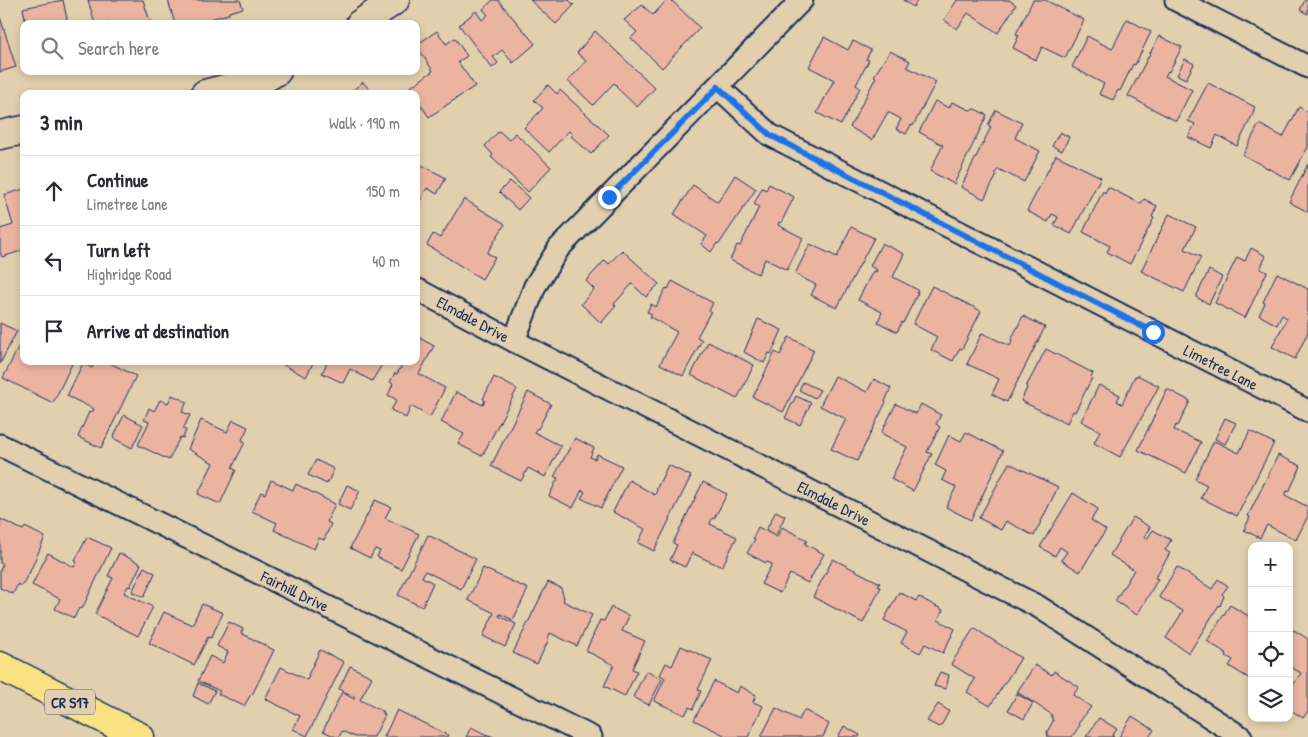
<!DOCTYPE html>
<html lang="en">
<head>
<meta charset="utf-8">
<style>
  body { margin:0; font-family:"Patrick Hand",sans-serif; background:#f2f2f3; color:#2b2b33 }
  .controls { position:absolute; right:15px; bottom:15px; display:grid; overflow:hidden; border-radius:10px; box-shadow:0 2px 8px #0003 }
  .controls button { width:45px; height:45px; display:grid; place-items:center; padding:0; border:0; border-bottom:1px solid #e1e1e2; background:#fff; color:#2b2b33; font:25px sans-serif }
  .stop { position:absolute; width:15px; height:15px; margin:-11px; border:4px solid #1a73e8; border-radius:50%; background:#fff }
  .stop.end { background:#1a73e8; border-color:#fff; box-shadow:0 1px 5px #0008 }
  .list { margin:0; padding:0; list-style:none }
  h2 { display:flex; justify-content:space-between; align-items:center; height:65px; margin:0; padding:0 20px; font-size:21px }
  h2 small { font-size:16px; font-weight:400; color:#7c7c81 }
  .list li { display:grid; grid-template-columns:32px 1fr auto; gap:15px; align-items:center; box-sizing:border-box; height:70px; padding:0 20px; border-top:1px solid #e1e1e2 }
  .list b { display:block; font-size:19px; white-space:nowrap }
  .list p { margin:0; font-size:16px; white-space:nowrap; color:#7c7c81 }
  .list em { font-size:16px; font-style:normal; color:#7c7c81 }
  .icon { flex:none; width:28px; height:28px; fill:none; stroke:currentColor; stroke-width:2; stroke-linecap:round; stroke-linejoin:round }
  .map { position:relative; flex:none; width:1308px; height:737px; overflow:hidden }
  .search { position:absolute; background:#fff; box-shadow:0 2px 8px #0003; left:20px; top:20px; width:400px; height:55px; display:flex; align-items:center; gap:12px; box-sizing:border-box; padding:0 18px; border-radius:10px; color:#7c7c81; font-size:19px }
  .panel { position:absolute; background:#fff; box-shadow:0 2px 8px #0003; left:20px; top:90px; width:400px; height:275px; border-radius:10px }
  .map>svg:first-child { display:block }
  .building { fill:#ebb4a1; stroke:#1b2f5e }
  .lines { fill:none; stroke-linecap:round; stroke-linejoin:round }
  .street-casing { stroke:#1b2f5e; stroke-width:25 }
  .secondary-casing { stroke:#1b2f5e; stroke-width:31 }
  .primary-casing { stroke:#1b2f5e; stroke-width:31 }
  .street { stroke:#e2cfad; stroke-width:21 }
  .secondary { stroke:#e2cfad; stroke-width:28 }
  .primary { stroke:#f8e281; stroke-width:28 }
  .route { stroke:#1a73e8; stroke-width:6 }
  .labels { text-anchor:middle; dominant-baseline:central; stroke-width:4; stroke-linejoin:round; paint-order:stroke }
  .shield { fill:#e2cfad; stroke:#575f76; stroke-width:1 }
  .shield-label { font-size:15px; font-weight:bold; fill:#1b2f5e }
  .street-label { font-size:16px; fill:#1b2f5e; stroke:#e2cfad }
</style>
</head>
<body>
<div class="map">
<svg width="1308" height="737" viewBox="0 0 1308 737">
  <rect width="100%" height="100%" fill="#e2cfad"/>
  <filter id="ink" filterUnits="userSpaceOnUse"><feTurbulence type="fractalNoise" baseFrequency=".02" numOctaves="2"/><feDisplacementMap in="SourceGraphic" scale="10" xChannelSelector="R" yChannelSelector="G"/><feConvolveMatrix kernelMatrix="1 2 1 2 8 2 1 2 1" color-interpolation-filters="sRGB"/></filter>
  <g filter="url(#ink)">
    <g class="building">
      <path d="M63,0L68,24H26L23,8Z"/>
      <path d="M88,0H143L151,24L122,22L95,24Z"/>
      <path d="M168,0H240L243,8L229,12V14L199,22L200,24H175Z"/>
      <path d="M493,0H498L535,44L513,63L502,50L493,57L498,63L492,68L459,25L476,11L482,20L488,15L483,9Z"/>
      <path d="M530,0H569L574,5L556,24Z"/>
      <path d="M667,0H671L700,28L662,68L631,38L637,32L624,20L642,5L653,15Z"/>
      <path d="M903,0H918L913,7Z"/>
      <path d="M957,0H1009L1016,5L998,33L968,13L957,29L944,20Z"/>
      <path d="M1033,0H1045L1084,20L1065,58L1042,47L1036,60L1013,48L1019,35L1016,34Z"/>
      <path d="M1305,0H1308V14L1300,10Z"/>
      <path d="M0,17L16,67L0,72Z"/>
      <path d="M1127,19L1151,32L1135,65L1133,64L1120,91L1118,90L1113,100L1099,94L1104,84L1072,67L1087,36L1112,49Z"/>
      <path d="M437,31L446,44L455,38L467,56L458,62L475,86L429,117L416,98V94H413L409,88L433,71L416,45Z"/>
      <path d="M595,31L655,88L637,107L616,87L617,86L614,83L593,105L568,81L586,61L577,53Z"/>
      <path d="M1159,36L1182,47L1169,72L1168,71L1165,76L1192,90L1176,121L1128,96Z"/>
      <path d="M824,37L848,50L853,41L871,50L866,59L869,60L856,85L860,88L841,125L817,113L834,80L809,67Z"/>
      <path d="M890,51L910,61L907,67L936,82L913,126L911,125L906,134L896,129L901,119L888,112L872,140L850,127L876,77L874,76Z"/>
      <path d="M1185,59L1194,64L1186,79L1177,75Z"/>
      <path d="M363,82L373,94H348Z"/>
      <path d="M1208,83L1255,107L1253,111L1254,112L1237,146L1217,135L1211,148L1188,137L1195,124L1188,121Z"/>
      <path d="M548,85L557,94L560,90L609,135L591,154L571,136L572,134L569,131L549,152L524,128L543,108L534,100Z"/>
      <path d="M935,101L949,108L952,102L970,110L975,109L987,115L954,184L930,171L943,145L919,132Z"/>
      <path d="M1299,107L1308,112V147L1290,180L1243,155L1259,124L1283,137Z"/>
      <path d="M996,110L1022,123L1015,138L1040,151L1024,182L998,169L995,174L997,175L984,199L961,187L991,127L988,125Z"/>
      <path d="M499,131L509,140L515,133L551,167L528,192L491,157L493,155L485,146Z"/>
      <path d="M1060,132L1069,137L1062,151L1052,146Z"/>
      <path d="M1056,155L1101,177L1071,234L1054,225L1058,217L1052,214L1048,222L1027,211Z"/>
      <path d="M416,162L446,178L437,194L427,188L416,208Z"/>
      <path d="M1308,164V212L1289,202Z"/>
      <path d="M735,175L756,189L719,244L717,243L711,252L701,244L707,236L674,214L693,185L718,202Z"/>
      <path d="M510,181L529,198L518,210L499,192Z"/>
      <path d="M769,184L794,197L781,223L779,222L778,225L803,238L787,270L765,259L758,274L730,260L737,245L740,246L759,207L754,204L762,188L766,190Z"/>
      <path d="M1108,187L1141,204L1144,199L1157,206L1152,217L1154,218L1130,264L1107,252L1110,246L1083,232L1103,191L1105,193Z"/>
      <path d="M24,189V250L2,257L0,252V229L13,225L4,195Z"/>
      <path d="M464,199L505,224L487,253L495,257L482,279L427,245L433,234L440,238Z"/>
      <path d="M1169,214L1196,227L1185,249L1201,257L1184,292L1141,271Z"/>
      <path d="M851,227L874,238L837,308L811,295L816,285L795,274L810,244L837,257Z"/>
      <path d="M882,243L904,254L893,277L918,290L916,293H918L903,323L902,322L897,332L878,322L882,312L858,300L873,271L876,272L877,270L870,266Z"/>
      <path d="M1251,248L1266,256L1260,269L1267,272L1245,318L1215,303L1237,257L1245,261Z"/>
      <path d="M622,250L659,284L646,297L632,284L614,304L616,306L601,323L581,304L594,289L586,281L605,260L609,264Z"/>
      <path d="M1209,270L1222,277L1209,304L1196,297Z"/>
      <path d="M1277,273L1308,289V332L1295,359L1272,347L1287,318L1282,315L1277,325L1259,315L1265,303L1263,302Z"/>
      <path d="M672,281L713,303L709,311H711L697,337L702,340L683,376L660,364L677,332L650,317L652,314L647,312L651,304L656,307L666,288L668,289Z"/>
      <path d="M932,286L981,311L962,349L960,348L953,361L931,350L937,337L913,324Z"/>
      <path d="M1023,316L1045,327L1007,402L992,394L999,379L967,364L982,333L1010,346L1012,341L1011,340Z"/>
      <path d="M758,319L782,330L771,354L769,353L764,363L744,352Z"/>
      <path d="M0,323L17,331L0,364Z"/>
      <path d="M24,336V361H67L72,364L53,403L3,378Z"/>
      <path d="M416,336L434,346L419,374L445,388L430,417L411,406L406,418L391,410L397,400L388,395L393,384L390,382L395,373L397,374L404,361H416Z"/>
      <path d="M789,337L814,350L783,412L753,397L775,352L780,355Z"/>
      <path d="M708,342L754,365L737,399L691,375Z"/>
      <path d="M1046,349L1093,373L1091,377L1092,378L1075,412L1073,411L1067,423L1021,401L1027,388L1026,387Z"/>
      <path d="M96,361H106L136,376L101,448L78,437L89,412L92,413L94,409L67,396L83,363L92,368Z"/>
      <path d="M283,361H314L306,377L282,364Z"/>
      <path d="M328,361H384L372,381L350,369L343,383L322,373Z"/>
      <path d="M1137,375L1159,386L1120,457L1094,443L1100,431L1081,421L1099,385L1120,395L1117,401L1122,404L1135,376L1136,377Z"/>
      <path d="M835,376L867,392L874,379L891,388L885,401L886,402L857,461L831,449L846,419L820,406Z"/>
      <path d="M494,377L517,389L482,456L458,444L464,434L441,422L456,392L483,405L485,400L483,399Z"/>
      <path d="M803,382L820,390L815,398L799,390Z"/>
      <path d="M1167,389L1190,401L1178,426L1176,425L1174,430L1201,442L1186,473L1138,450Z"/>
      <path d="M528,392L551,404L538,429L537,428L534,432L561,446L545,477L528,468L521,481L491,466Z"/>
      <path d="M172,395L187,402L182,412L190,415L183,429L186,430L183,438L180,437L169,460L138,445L149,422L144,420L149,408L154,411L160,400L168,403Z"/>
      <path d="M796,396L811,403L800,425L785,418Z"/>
      <path d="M896,404L916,414L921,404L941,415L936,424L940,427L927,452L932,454L913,491L891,479L907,447L881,433Z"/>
      <path d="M124,415L143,425L132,448L113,438Z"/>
      <path d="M1225,418L1236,423L1225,444L1215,439Z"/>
      <path d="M201,420L227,432L233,420L248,427L242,440L245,442L232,468L236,470L220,504L198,494L213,463L188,449Z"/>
      <path d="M1250,431L1274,443L1237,516L1201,498L1207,485L1195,479L1214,441L1239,453Z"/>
      <path d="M966,432L1003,451L971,520L946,507L956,487L942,480L946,471L935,465L949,435L961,441Z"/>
      <path d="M575,438L594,448L590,457L595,459L597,454L622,466L601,508L581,498L585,492L582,490L573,508L549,496L558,478L554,477Z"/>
      <path d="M1278,455L1301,466L1289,492L1287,491L1285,495L1308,507V516L1296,540L1267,525L1260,538L1244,530L1250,517L1248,516Z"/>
      <path d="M316,460L334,469L327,484L308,475Z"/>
      <path d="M1009,463L1058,487L1034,536L1006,521L1001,530L979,518Z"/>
      <path d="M668,465L691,476L654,551L638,543L645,529L613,512L629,480L655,495L657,490H656Z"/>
      <path d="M271,480L293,490L296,484L335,504L327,522L331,524L324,540L319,538L314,549L274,530L277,523L252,511L261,492L265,494Z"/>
      <path d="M703,482L727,494L714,519L712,518L710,524L737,537L722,567L692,553L685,567L670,560L677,545L673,543Z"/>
      <path d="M347,485L360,491L350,510L338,504Z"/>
      <path d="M1073,493L1098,509L1091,520L1106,530L1080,572L1061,560L1067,552L1060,547L1055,556L1040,547Z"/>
      <path d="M375,500L391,507L385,518L419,534L401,569L377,557L380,551L375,549L370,558L350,548Z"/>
      <path d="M776,511L785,516L776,535L766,530Z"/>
      <path d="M1133,517L1150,527L1144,537L1147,539L1153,530L1171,540L1165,550L1170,553L1155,578L1158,579L1137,615L1115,601L1134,570L1110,555Z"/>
      <path d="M0,519L23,530L25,527L45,537L29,574H28L22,586L18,584L13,594L0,588V570L3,564L0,563Z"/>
      <path d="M758,527L777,537L782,527L807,540L805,544L824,554L808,583L790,574L780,593L761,584L772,564L767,562L766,563L747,553L755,539L753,538Z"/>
      <path d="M428,535L476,559L461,589L425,571L422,577L433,583L422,607L398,595Z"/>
      <path d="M87,537L111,548L82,609L79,608L74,618L55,609L60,599L32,585L48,553L74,567L77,562L75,561Z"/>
      <path d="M119,553L141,564L130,587L128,586L124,593L153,607L138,636L95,614L113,578L108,576Z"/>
      <path d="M833,559L880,583L878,586L881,587L863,623L813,597Z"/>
      <path d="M144,567L155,573L144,597L132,592Z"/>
      <path d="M1177,567L1212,589L1218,579L1228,586L1222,594L1224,596L1220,606L1219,605L1189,653L1166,638L1183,611L1159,597Z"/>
      <path d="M483,568L528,589L513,620L500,614L499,616L516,624L505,647L483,636L494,613L468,600Z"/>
      <path d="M548,582L561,588L564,598L563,601L592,615L577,646L550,633L548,638L549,639L537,664L513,653Z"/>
      <path d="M899,592L916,601L919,597L943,610L938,620L955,629L943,653L925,644L920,653L901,643L907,632L884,620Z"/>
      <path d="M202,604L223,613L211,638L208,637L194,665L149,643L164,612L192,625Z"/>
      <path d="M1230,605L1252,618V677L1250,679L1229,666L1233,660L1226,656L1227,654L1207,641Z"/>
      <path d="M611,607L629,616L622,631L645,641L632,669L637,671L625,696L604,686L614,665L586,651L600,620L604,621Z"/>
      <path d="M229,622L243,629L241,633L274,650L252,695L251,694L244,706L218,694L220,691L198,681L210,656L223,663L228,652L217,646Z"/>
      <path d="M974,628L1021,658L990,706L967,692L975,679L951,664Z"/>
      <path d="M1294,630L1308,639V711L1303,718L1289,709V691L1301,673L1289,666V637Z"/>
      <path d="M681,646L712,660L698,690L701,691L693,709L689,707L685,715L654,701L665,678L660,675L666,663L672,666Z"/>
      <path d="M320,650L344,662L307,736L293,729L300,716L265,699L281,667L307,680L309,676L308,675Z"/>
      <path d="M1035,665L1052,675L1054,671L1079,687L1073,695L1091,707L1078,724L1080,725L1072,737H1048L1047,732L1053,721L1051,714L1017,692Z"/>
      <path d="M350,666L372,677L360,700L384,712L383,714L385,715L374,737H355L342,731L339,737H336L323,731L342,692L354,699L355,697L339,689Z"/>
      <path d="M646,671L662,679L649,705L633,697Z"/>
      <path d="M940,672L949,675L946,689L934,686Z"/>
      <path d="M714,681L737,693L740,686L756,695L753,702L763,706L748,737H728L694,720Z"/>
      <path d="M198,683L215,691L208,704L193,696Z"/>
      <path d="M1017,694L1033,703L1024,719L1008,710Z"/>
      <path d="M938,704L949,711L942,724L939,727L927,721Z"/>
      <path d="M776,708L799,720L804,710L829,724L823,737H761Z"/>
      <path d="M397,710L448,735L447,737H384Z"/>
      <path d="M1132,716L1154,730L1149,737H1119Z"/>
      <path d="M1099,718L1117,729L1112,736L1114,737H1086Z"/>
      <path d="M844,726L860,735L859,737H838Z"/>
      <path d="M471,727L485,734L494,737H466Z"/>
    </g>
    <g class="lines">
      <g class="street-casing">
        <g id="street">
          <path d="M1176,0L1308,67"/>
          <path d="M718,87L770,135L1308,411"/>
          <path d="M416,289L514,341L1039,607L1241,737"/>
          <path d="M514,341L535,286L559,248L802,0"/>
          <path d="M0,445L591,737"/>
        </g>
      </g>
      <g class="secondary-casing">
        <g id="secondary">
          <path d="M360,24L395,0"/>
          <path d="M205,94L265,78L277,71"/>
          <path d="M0,135L24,130"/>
        </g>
      </g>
      <g class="primary-casing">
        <path id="primary" d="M0,666L140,737"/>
      </g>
      <use href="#street" class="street"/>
      <use href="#secondary" class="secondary"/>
      <use href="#primary" class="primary"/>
    </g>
  </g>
  <g class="lines" filter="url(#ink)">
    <path class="route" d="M609,197L718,87L770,135L1153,332"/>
  </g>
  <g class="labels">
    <rect class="shield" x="45" y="689.5" width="50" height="25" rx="4"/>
    <g class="shield-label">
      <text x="70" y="702">CR S17</text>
    </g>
    <g class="street-label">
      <text transform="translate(473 319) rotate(28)">Elmdale Drive</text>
      <text transform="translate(1221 367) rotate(27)">Limetree Lane</text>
      <text transform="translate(834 503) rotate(27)">Elmdale Drive</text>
      <text transform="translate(295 591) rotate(26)">Fairhill Drive</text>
    </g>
  </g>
</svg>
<div class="controls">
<button>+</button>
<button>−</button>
<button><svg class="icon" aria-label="locate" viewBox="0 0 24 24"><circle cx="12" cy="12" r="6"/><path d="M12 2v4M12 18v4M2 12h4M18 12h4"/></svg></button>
<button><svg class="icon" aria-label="layers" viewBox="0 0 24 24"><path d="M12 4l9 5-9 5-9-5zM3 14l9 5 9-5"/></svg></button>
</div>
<div class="stop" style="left:1153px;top:332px"></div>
<div class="stop end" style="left:609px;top:197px"></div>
<div class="search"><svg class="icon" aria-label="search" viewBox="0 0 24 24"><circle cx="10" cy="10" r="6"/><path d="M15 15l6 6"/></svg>Search here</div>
<section class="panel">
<h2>3 min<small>Walk · 190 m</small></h2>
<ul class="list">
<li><svg class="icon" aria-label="ahead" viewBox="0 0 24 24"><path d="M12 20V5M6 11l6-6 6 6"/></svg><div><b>Continue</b><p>Limetree Lane</p></div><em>150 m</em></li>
<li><svg class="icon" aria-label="left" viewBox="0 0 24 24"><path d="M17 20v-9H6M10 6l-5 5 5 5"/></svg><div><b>Turn left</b><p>Highridge Road</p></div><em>40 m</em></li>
<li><svg class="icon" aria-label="arrive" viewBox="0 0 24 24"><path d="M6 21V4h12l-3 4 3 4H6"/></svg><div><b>Arrive at destination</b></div></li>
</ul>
</section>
</div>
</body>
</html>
